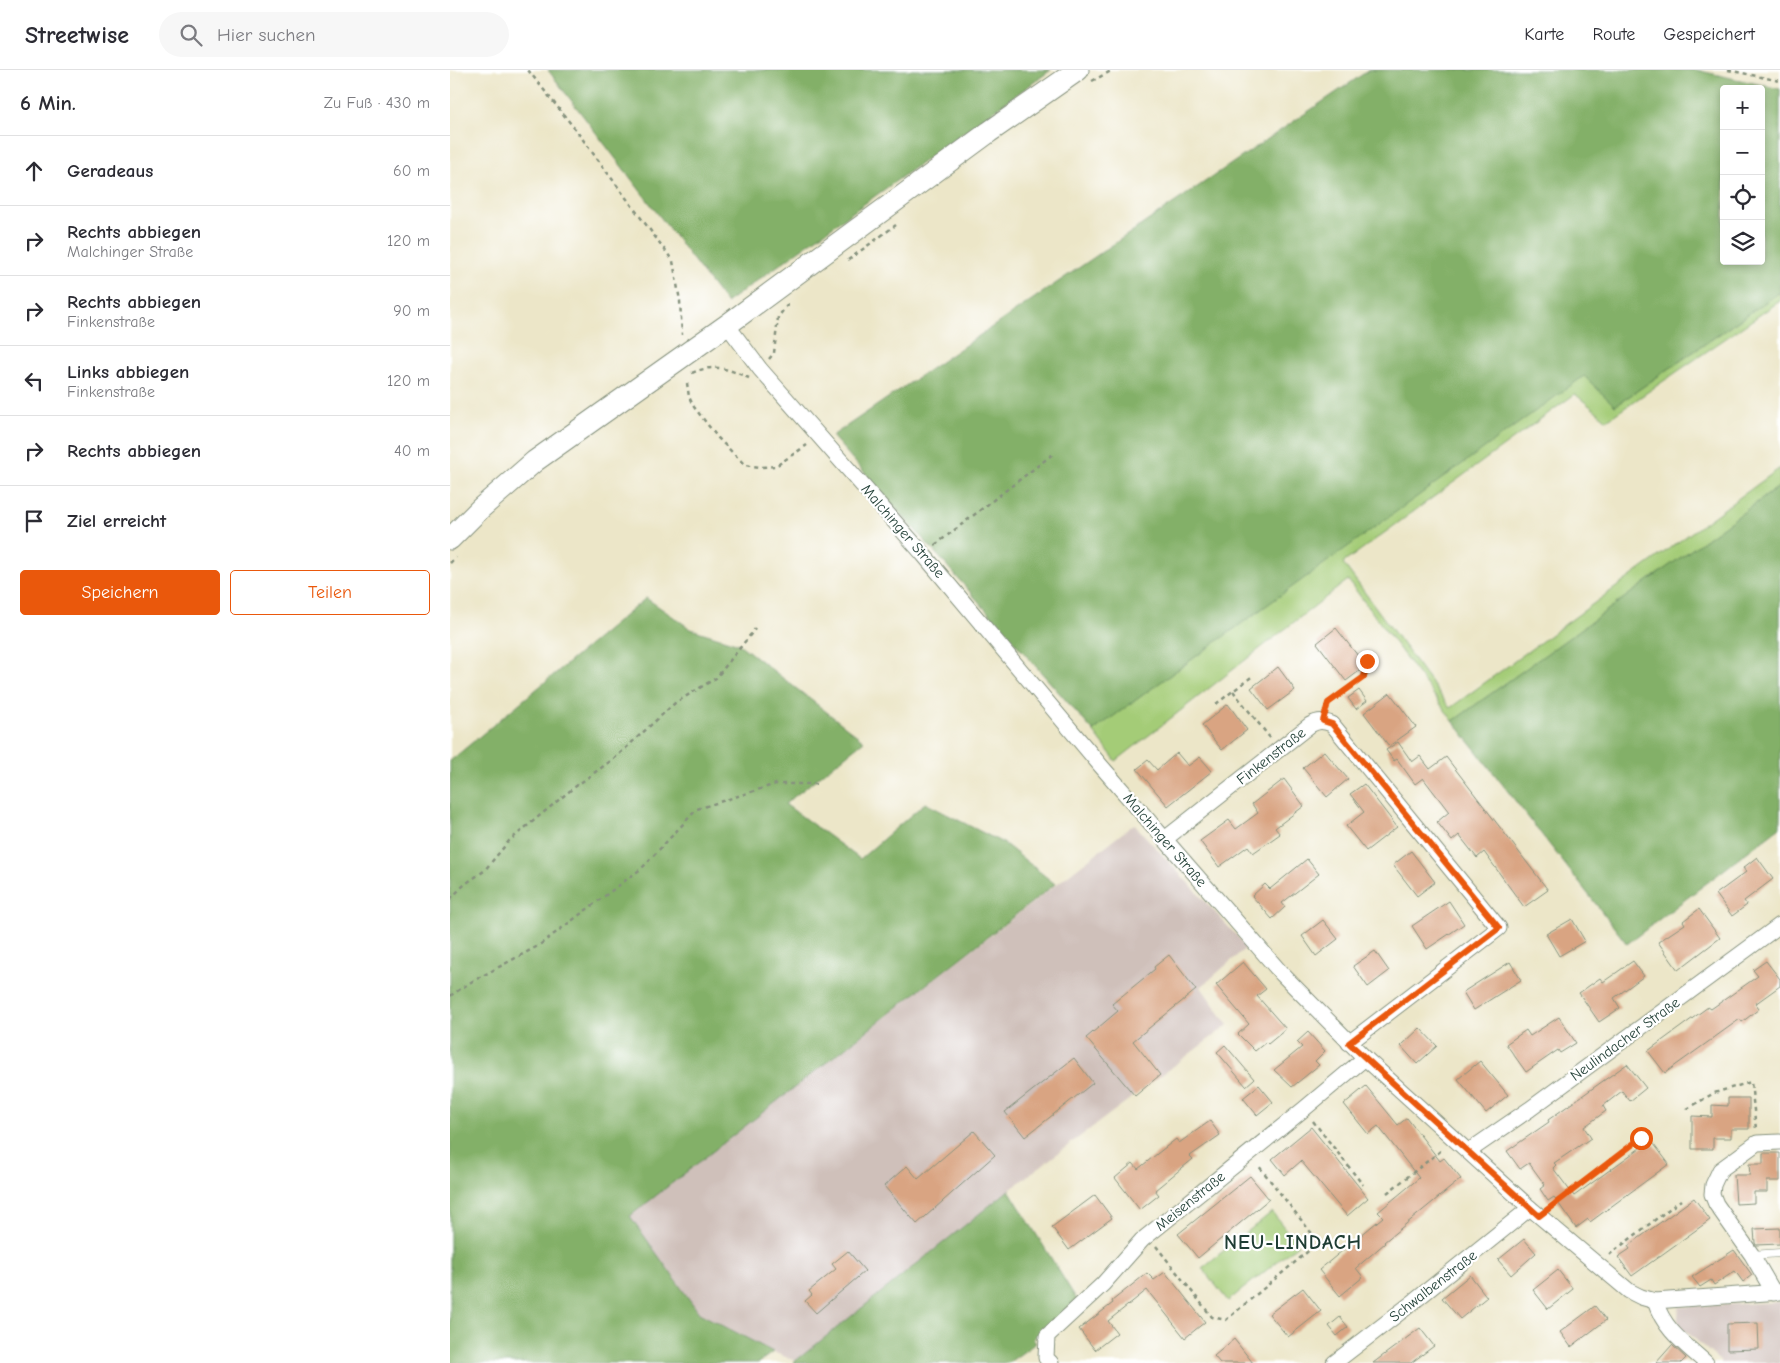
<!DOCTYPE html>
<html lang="de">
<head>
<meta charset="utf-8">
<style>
  body { margin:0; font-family:"Comic Neue",sans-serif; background:#f7f7f7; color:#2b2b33 }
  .controls { position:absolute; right:15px; top:15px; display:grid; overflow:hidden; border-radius:5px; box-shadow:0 2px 8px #0003 }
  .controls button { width:45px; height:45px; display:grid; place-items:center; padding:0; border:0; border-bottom:1px solid #e1e1e2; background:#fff; color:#2b2b33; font:25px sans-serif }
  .stop { position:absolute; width:15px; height:15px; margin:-11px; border:4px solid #ea580c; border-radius:50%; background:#fff }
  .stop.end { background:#ea580c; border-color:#fff; box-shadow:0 1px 5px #0008 }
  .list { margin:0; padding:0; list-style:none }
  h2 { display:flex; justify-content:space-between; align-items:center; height:65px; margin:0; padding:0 20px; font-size:21px }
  h2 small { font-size:16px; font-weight:400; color:#7c7c81 }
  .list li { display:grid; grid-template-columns:32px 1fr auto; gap:15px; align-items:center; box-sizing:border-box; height:70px; padding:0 20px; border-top:1px solid #e1e1e2 }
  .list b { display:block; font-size:19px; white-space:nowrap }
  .list p { margin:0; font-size:16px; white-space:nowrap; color:#7c7c81 }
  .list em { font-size:16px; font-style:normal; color:#7c7c81 }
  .actions { display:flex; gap:10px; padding:15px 20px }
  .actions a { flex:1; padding:11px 0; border:1px solid #ea580c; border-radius:5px; text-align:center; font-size:18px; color:#ea580c }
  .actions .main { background:#ea580c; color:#fff }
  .icon { flex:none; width:28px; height:28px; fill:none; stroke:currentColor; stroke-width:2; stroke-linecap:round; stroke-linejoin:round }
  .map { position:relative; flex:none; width:1330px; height:1293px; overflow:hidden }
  header { display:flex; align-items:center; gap:30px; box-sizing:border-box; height:70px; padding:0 25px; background:#fff; border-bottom:1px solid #e1e1e2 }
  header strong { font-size:24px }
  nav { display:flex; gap:28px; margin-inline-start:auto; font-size:18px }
  .search { width:350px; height:45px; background:#f7f7f7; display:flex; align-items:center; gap:12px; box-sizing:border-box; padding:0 18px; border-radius:28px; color:#7c7c81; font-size:19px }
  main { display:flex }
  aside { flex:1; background:#fff }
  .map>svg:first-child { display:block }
  .industrial { fill:#cfc0ba }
  .green { fill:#a4cc77; stroke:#628456 }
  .forest { fill:#83b068; stroke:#51764e; fill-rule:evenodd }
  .building { fill:#d9a482 }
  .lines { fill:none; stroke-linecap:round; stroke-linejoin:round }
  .service-casing { stroke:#86927e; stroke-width:9 }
  .minor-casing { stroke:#86927e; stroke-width:17 }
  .secondary-casing { stroke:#86927e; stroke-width:23 }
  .path { stroke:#86927e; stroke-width:2.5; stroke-dasharray:4 4; stroke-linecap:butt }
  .service { stroke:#fff; stroke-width:8 }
  .minor { stroke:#fff; stroke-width:15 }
  .secondary { stroke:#fff; stroke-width:21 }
  .route { stroke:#ea580c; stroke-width:6 }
  .labels { text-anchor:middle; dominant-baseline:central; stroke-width:4.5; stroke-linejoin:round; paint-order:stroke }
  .street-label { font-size:15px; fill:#1f3d34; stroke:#fff }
  .district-label { font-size:20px; font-weight:bold; letter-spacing:1px; fill:#1f3d34; stroke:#fff }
</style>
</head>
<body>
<header>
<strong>Streetwise</strong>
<div class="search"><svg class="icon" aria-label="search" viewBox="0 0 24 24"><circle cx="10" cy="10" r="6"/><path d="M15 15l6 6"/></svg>Hier suchen</div>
<nav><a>Karte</a><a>Route</a><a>Gespeichert</a></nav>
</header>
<main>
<aside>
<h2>6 Min.<small>Zu Fuß · 430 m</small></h2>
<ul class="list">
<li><svg class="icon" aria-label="ahead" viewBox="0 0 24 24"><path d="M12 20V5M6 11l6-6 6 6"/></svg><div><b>Geradeaus</b></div><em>60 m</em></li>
<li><svg class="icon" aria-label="right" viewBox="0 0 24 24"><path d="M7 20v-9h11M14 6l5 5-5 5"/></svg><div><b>Rechts abbiegen</b><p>Malchinger Straße</p></div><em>120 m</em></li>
<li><svg class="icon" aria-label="right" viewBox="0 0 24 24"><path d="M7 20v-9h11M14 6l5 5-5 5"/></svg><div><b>Rechts abbiegen</b><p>Finkenstraße</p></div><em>90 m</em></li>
<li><svg class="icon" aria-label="left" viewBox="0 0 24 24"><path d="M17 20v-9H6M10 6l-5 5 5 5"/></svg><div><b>Links abbiegen</b><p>Finkenstraße</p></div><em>120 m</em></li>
<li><svg class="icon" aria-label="right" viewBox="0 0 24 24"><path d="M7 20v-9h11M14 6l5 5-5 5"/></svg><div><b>Rechts abbiegen</b></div><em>40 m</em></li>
<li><svg class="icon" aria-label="arrive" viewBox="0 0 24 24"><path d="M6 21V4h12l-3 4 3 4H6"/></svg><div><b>Ziel erreicht</b></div></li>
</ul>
<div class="actions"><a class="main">Speichern</a><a>Teilen</a></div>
</aside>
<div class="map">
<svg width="1330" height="1293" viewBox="0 0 1330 1293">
  <rect width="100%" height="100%" fill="#fff"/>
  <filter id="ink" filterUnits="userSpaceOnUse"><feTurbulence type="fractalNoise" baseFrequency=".02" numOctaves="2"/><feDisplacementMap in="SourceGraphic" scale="10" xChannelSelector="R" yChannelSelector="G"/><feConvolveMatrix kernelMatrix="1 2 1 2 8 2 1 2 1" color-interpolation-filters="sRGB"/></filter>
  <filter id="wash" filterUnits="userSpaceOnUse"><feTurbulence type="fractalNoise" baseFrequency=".0096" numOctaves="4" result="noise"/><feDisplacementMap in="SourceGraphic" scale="20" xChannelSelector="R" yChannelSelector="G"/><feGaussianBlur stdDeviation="1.12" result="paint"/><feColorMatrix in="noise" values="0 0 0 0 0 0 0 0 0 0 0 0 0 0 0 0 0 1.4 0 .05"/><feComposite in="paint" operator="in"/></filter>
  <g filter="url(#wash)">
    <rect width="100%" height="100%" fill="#ece6c8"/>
    <g class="industrial">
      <path d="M684,754L797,877L751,917L778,955L559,1120L346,1291L323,1282L249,1243L179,1146Z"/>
      <path d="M1330,1232V1293H1272L1237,1262L1227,1260L1229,1237Z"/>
    </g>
    <g class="green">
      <path d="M1330,222V231L1157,350L1125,324L893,493L1000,638L1330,398V416L1003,651L898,510L666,691L643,661L1134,305L1165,336Z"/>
      <path d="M822,1142L848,1175L778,1231L752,1198Z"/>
    </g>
    <g class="forest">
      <path d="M98,0H601L276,233Z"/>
      <path d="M919,0H1246L1330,19V222L1165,336L1134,306L643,661L382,366ZM1274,19H1311V191H1274Z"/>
      <path d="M1330,416V757L1177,874L1003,651Z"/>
      <path d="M196,528L241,559L289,574L414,671L335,734L410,789L475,733L555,774L605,814L180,1146L249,1243L323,1282L308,1293H0V691Z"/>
      <path d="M559,1120L627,1230L583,1269L586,1273L558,1293H343Z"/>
    </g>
    <g id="blocks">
      <g class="building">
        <path d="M886,558L916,596L896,611L867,573Z"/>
        <path d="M828,597L845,620L818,640L801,618Z"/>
        <path d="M909,620L917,631L906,639L898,628Z"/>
        <path d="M940,623L966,657L939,676L914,643Z"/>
        <path d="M778,634L797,660L772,680L752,655Z"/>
        <path d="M948,672L962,692L970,686L980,699L996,687L1098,820L1074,837L1034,782L1027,788L1009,765L1002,771L987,752L999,742L973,708L965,714L947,689L944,691L936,680Z"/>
        <path d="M874,681L898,709L877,727L853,698Z"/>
        <path d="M727,683L738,696L750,687L762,701L718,736L687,699L698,690L707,700Z"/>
        <path d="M834,709L854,736L825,758L830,764L803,783L798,776L769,797L750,771L779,750L786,759L808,743L802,734Z"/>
        <path d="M914,714L947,757L916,781L896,756L914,742L900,724Z"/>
        <path d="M961,781L985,812L967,826L943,795Z"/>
        <path d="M1307,787L1323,809L1294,831L1297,835L1282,846L1266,824L1296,802L1293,798Z"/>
        <path d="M857,789L869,804L832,833L835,837L822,849L802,826L815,814L820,819Z"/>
        <path d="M999,831L1014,854L977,879L962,856Z"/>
        <path d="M1249,839L1270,868L1228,900L1208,872L1235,854L1233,851Z"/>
        <path d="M1122,849L1135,871L1109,886L1096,864Z"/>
        <path d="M873,850L888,869L866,886L852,866Z"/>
        <path d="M925,881L939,901L918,917L903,896Z"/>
        <path d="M719,885L746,920L683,971L710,1005L685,1026L636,968L668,941L662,934L705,899L704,897Z"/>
        <path d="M1183,891L1194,906L1164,928L1170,938L1149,952L1129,923L1150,908L1153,912Z"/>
        <path d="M1316,891L1330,909V916L1305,934L1309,939L1292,952L1290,949L1215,1003L1198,981L1258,937L1261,939L1308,906L1303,900Z"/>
        <path d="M793,892L816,919L807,926L836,959L818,974L816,972L805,981L788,964L799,954L766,915Z"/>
        <path d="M1060,892L1071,910L1024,940L1013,922Z"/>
        <path d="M1109,947L1126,973L1110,983L1108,980L1076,1002L1056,974L1076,960L1080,966Z"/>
        <path d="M970,958L987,976L967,994L951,976Z"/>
        <path d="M858,962L875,981L865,991L869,995L842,1017L824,1000L852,977L847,972Z"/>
        <path d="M775,975L804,1009L796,1016L767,982Z"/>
        <path d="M624,988L643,1013L575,1067L555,1042Z"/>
        <path d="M1030,991L1058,1025L1036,1043L1008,1009Z"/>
        <path d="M1177,994L1196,1018L1180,1031L1172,1021L1153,1036L1156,1041L1134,1057L1141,1068L1104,1093L1106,1095L1103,1098L1124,1126L1201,1070L1219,1094L1140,1152L1138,1149L1126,1158L1104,1127L1098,1131L1090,1119L1095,1115L1079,1093L1070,1099L1057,1081L1099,1052L1098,1050Z"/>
        <path d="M809,1015L823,1032L807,1045L793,1028Z"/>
        <path d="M916,1016L948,1055L957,1048L990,1091L994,1088L1011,1109L934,1172L935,1173L906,1198L913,1207L890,1226L869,1200L933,1147L928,1142L969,1108L928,1056L918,1064L894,1034Z"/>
        <path d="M1278,1028H1299V1059H1281V1068H1263V1079H1242V1046L1262,1047V1035L1278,1036Z"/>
        <path d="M760,1051L770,1065L740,1086L743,1089L705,1120L709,1125L690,1140L665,1108L683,1093L688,1099L726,1069L729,1073Z"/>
        <path d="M861,1057L918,1128L897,1146L851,1091L835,1105L822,1089Z"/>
        <path d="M524,1061L545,1085L467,1154L434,1116L457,1096L468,1109Z"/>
        <path d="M1313,1083H1330V1111H1317V1122H1304V1133L1286,1134L1284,1105H1300L1299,1094H1313Z"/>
        <path d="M800,1106L819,1129L748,1188L728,1164Z"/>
        <path d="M645,1125L662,1148L619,1180L602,1157Z"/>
        <path d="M1244,1128L1260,1150L1182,1206L1168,1187L1180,1179L1178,1176Z"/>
        <path d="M1330,1158V1174L1306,1175L1305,1173L1304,1159Z"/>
        <path d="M1074,1169L1086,1183L1061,1205L1048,1190Z"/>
        <path d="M1284,1180L1302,1205L1293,1212L1285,1201L1264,1215L1261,1210L1250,1217L1242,1207Z"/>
        <path d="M398,1181L415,1201L366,1243L355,1231L362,1225L359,1221L386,1199L382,1194Z"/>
        <path d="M1108,1200L1123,1219L1098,1239L1083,1220Z"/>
        <path d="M715,1202L755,1252L735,1268L697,1220L658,1251L667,1263L645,1280L629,1259L663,1233L662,1231L697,1203L704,1210Z"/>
        <path d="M1020,1205L1037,1227L1010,1249L992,1228Z"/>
        <path d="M853,1218L871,1241L838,1267L819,1244Z"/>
        <path d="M1145,1236L1156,1250L1121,1277L1110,1262Z"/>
        <path d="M890,1247L898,1257L887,1266L879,1256Z"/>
        <path d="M1308,1253L1309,1279L1277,1280V1254Z"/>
        <path d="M970,1258L984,1276L961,1293H923Z"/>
        <path d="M784,1269L803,1293H770L764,1286Z"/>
        <path d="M1222,1275L1236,1288L1231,1293H1206Z"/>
      </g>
    </g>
  </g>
  <g filter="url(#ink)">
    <use href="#blocks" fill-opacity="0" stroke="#86927e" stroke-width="1"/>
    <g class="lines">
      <g class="service-casing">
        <path id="service" d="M1302,1185L1330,1183"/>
      </g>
      <g class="minor-casing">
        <g id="minor">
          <path d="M277,255L310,299L473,484L651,696L832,904L915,988L1080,1138L1179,1221L1191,1227L1205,1231L1330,1222"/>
          <path d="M715,769L860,655C869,650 873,651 882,654L1049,858L899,973"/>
          <path d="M1019,1081L1080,1039L1330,855"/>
          <path d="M1324,1223L1302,1185L1266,1134L1262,1124L1263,1115L1270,1100L1307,1073L1330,1072"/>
          <path d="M1205,1231C1214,1260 1235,1274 1256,1293"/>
          <path d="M601,1293L596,1288L597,1266L653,1214L692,1170L854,1039L915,988"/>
          <path d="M884,1293L962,1233L1080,1138"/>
        </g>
      </g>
      <g class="secondary-casing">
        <path id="secondary" d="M0,469L31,438L85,391L277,255L539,62L628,0"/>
      </g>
      <g class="path">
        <path d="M78,0L125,59L223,191L230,231L232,265"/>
        <path d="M1278,0L1330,11"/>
        <path d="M642,11L663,0"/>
        <path d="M398,190L446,155"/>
        <path d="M319,289L324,283L328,247L339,233"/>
        <path d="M242,303C265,293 278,299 299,308"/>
        <path d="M237,313L239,327L244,337L268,368L295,395L311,397L326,396L357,375"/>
        <path d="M485,475L603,384"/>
        <path d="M0,493L6,487"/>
        <path d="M783,621L821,669"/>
        <path d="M766,634L804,605"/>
        <path d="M876,638L878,633L913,607L917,591"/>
        <path d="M0,829L15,814L34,801L59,771L122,719L166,687L225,633L266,608L305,559"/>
        <path d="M0,926L21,912L88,876L192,798L247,739L326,714H366"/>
        <path d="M1237,1039L1264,1023L1301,1012L1306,1059"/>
        <path d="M863,1051L913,1115"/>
        <path d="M937,1123L993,1079"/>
        <path d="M1101,1136L1191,1068"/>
        <path d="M706,1176L762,1247L776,1250L862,1178L863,1165L808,1095"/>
        <path d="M1159,1185L1231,1130"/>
      </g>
      <use href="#service" class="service"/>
      <use href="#minor" class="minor"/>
      <use href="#secondary" class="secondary"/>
    </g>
  </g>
  <g class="lines" filter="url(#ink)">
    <path class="route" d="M917,591L914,607L878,633L873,651L882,654L1049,858L899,973L1089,1146L1191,1068"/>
  </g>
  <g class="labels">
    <g class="street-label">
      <text transform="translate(453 461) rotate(49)">Malchinger Straße</text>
      <text transform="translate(821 686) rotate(-38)">Finkenstraße</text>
      <text transform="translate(715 770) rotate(49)">Malchinger Straße</text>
      <text transform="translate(1175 969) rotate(-36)">Neulindacher Straße</text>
      <text transform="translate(740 1131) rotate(-39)">Meisenstraße</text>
      <text transform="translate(983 1216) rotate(-38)">Schwalbenstraße</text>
    </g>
    <g class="district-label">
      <text x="843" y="1172">NEU-LINDACH</text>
    </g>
  </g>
</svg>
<div class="controls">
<button>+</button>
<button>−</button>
<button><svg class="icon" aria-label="locate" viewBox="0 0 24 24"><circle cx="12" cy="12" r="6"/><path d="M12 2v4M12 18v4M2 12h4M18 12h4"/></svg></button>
<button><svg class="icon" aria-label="layers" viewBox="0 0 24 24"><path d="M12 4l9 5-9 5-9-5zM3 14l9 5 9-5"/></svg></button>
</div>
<div class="stop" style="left:1191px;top:1068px"></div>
<div class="stop end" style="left:917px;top:591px"></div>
</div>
</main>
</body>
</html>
